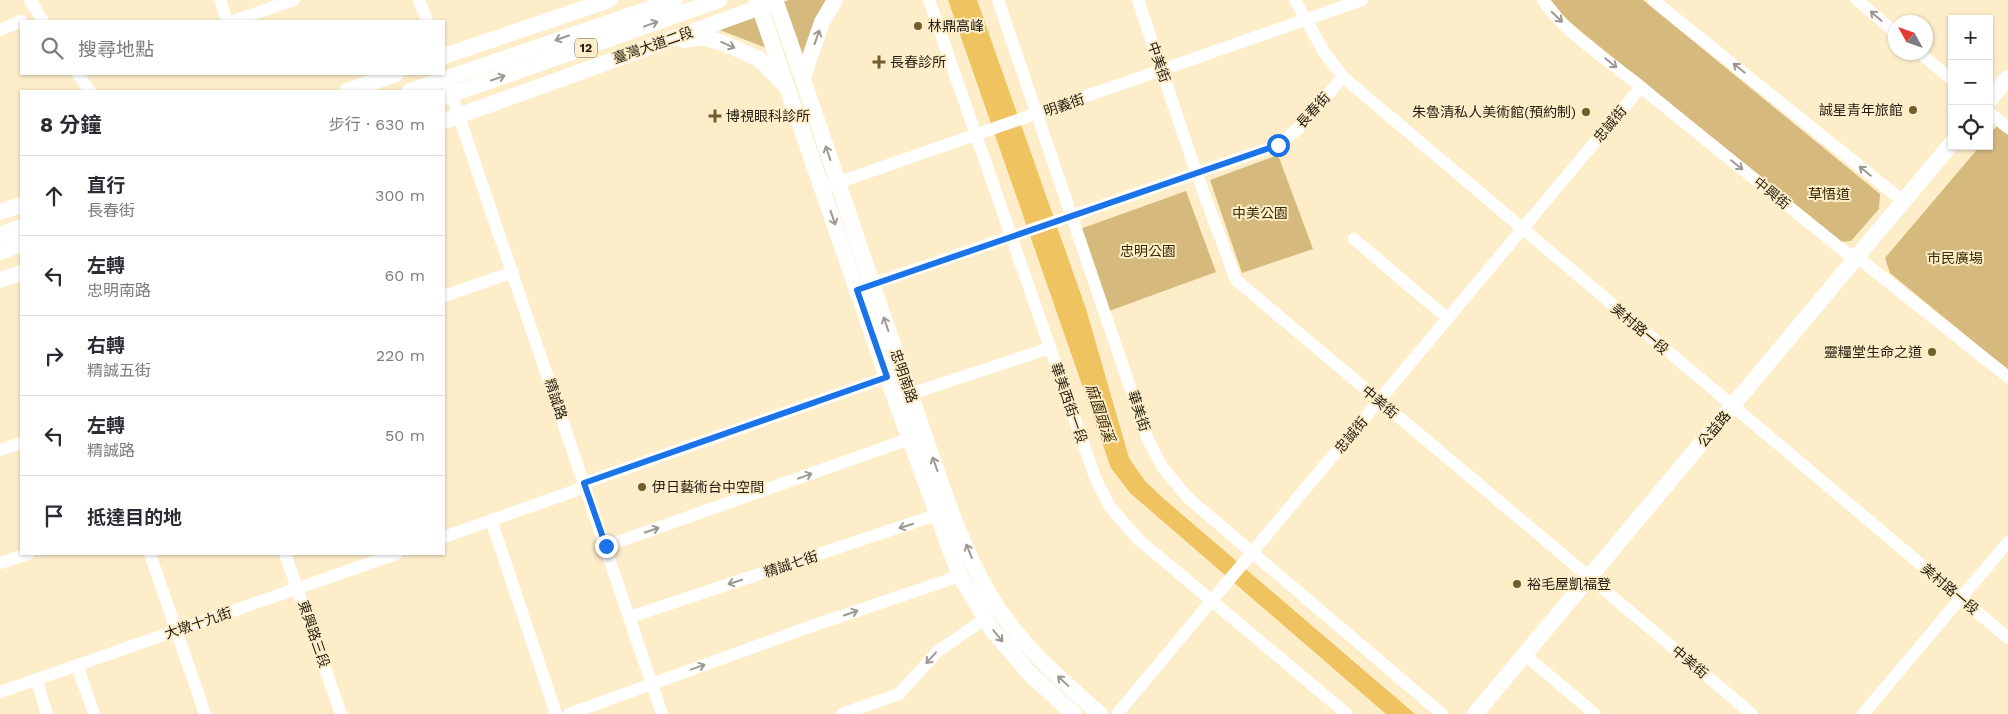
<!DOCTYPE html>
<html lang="zh-TW">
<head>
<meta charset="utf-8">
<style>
  body { margin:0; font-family:"Work Sans","Noto Sans TC",sans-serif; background:#f2f2f3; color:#2b2b33 }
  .controls { position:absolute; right:15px; top:15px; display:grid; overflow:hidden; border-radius:0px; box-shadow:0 1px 4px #0004 }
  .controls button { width:45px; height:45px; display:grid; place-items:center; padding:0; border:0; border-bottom:1px solid #e1e1e2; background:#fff; color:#2b2b33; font:25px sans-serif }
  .compass { position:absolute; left:1888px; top:15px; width:45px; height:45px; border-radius:50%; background:#fff; box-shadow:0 1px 4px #0004; rotate:310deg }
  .stop { position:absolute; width:15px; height:15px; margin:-11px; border:4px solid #1a73e8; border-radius:50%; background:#fff }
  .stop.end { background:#1a73e8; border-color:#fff; box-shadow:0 1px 5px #0008 }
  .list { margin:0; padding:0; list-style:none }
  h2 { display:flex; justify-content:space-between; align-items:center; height:65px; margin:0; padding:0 20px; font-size:21px }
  h2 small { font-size:16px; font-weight:400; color:#7c7c81 }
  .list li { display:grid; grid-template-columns:32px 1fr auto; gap:15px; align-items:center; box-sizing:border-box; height:80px; padding:0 20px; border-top:1px solid #e1e1e2 }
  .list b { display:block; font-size:19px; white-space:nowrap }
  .list p { margin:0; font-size:16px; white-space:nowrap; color:#7c7c81 }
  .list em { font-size:16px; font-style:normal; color:#7c7c81 }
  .icon { flex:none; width:28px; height:28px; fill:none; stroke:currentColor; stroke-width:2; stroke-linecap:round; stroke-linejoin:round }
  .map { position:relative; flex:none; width:2008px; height:714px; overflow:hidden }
  .search { position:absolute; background:#fff; box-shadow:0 1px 4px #0004; left:20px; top:20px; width:425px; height:55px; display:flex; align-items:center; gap:12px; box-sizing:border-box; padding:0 18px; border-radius:0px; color:#7c7c81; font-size:19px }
  .panel { position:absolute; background:#fff; box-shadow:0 1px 4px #0004; left:20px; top:90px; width:425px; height:465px; border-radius:0px }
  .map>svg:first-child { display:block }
  .green { fill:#d5b97d }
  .water { fill:#eec360 }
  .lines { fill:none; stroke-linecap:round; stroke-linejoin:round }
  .minor { stroke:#fff; stroke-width:12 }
  .major { stroke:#fff; stroke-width:16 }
  .oneway { stroke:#9c9993 }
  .route { stroke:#1a73e8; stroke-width:6 }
  .poi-dot { fill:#725d2c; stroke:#fdedc9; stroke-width:2 }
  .labels { text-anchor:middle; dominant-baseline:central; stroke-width:4; stroke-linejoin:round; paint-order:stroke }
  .shield { fill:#fdedc9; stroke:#645b48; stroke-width:1 }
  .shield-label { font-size:12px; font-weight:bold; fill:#221d10 }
  .poi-label { font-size:14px; fill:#221d10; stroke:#fdedc9; text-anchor:start }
  .street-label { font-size:14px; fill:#221d10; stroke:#fdedc9 }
  .park-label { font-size:14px; fill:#3a2a00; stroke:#fdedc9 }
  .water-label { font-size:15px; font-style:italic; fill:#3e2d01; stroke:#fdedc9 }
</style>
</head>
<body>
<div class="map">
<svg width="2008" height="714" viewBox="0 0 2008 714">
  <rect width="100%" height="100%" fill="#fdedc9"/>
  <g class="green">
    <path d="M789,0H831L803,68L781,3Z"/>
    <path d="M1551,0H1643L1880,194L1879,209L1851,241L1838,242L1566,19Z"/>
    <path d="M758,12L772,50L712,27Z"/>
    <path d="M1997,126L2008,135V370L1890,273L1885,258L1980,146H1989V135Z"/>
    <path d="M1278,155L1313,249L1242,273L1210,180Z"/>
    <path d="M1186,191L1216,272L1109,311L1080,229Z"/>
  </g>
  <path class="water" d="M948,0H977L1086,309L1129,458L1145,481L1164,499L1415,714H1386L1130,493L1111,468Z"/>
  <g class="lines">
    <g class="minor">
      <path d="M30,0L43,21"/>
      <path d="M220,0L227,21"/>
      <path d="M419,0L427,21"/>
      <path d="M929,0L1096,480L1110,507L1139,540L1347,714"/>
      <path d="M998,0L1148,440L1163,468L1188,498L1442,714"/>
      <path d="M1138,0L1196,172L1236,280L1752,714"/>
      <path d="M1295,0L1324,52L1343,77L2008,638"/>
      <path d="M1543,0C1565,33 1605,58 1636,83C1705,140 1775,195 1845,252L1857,257L2008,377"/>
      <path d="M1653,0L1903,201"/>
      <path d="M1857,0L1896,33"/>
      <path d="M233,21L294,0"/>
      <path d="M0,30L21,21"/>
      <path d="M1919,52L1952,80"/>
      <path d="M78,74L90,91"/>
      <path d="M449,87L662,714"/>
      <path d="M1989,112L2008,128"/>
      <path d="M831,185L1362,0"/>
      <path d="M1354,239L1447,318"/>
      <path d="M864,287L1278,145L1301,126L1343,77"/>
      <path d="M444,296L513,272"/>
      <path d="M910,394L1050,348"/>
      <path d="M0,450L21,443"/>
      <path d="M491,520L556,714"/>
      <path d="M444,537L577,490L584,483L887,377"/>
      <path d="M606,546L909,439"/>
      <path d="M150,554L205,714"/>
      <path d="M285,554L341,714"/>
      <path d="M0,563L28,554"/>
      <path d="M630,617L945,512"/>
      <path d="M1525,655L1595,714"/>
      <path d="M77,665L94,714"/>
      <path d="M36,679L47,714"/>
      <path d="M0,692L396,554"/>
      <path d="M569,714L809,627L960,576"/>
      <path d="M842,714L899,694L938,651L985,619"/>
      <path d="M1117,714L1641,87"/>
      <path d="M1863,714L2008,542"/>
    </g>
    <g class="major">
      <path d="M757,0L887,377L960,576L993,631L1029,673L1074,714"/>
      <path d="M775,0C824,136 867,273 915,408C937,470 956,537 989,594C1017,642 1059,678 1100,714"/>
      <path d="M684,40L702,37L723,43L759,59L786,86"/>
      <path d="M444,56L609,0"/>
      <path d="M803,77L822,22L835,0"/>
      <path d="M347,91L396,74"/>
      <path d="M410,91L675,0"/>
      <path d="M444,97L719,0"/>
      <path d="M1989,100L2008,78"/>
      <path d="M444,121L769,4"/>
      <path d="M0,212L21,205"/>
      <path d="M0,235L21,227"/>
      <path d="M0,252L21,244"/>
      <path d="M0,280L21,273"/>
      <path d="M1475,714L1952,143"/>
    </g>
  </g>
  <defs><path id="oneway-shaft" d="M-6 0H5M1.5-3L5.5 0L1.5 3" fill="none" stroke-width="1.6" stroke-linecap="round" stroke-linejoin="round" transform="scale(1.25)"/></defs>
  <g class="oneway">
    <use href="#oneway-shaft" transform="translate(1876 16) rotate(-139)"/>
    <use href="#oneway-shaft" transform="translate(1557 17) rotate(44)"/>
    <use href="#oneway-shaft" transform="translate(651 24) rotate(-20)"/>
    <use href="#oneway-shaft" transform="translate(817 37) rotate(-71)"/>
    <use href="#oneway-shaft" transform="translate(562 38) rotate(161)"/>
    <use href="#oneway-shaft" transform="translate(728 45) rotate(24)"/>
    <use href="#oneway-shaft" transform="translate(1611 63) rotate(39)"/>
    <use href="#oneway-shaft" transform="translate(1739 68) rotate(-141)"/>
    <use href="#oneway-shaft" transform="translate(498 78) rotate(-19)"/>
    <use href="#oneway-shaft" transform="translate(828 153) rotate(-109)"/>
    <use href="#oneway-shaft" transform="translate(1737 165) rotate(39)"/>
    <use href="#oneway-shaft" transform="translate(1865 171) rotate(-141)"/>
    <use href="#oneway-shaft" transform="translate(833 218) rotate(71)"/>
    <use href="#oneway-shaft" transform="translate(886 324) rotate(-109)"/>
    <use href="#oneway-shaft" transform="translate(935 464) rotate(-110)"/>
    <use href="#oneway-shaft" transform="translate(805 476) rotate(-20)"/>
    <use href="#oneway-shaft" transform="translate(906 526) rotate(162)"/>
    <use href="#oneway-shaft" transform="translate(652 530) rotate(-19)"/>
    <use href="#oneway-shaft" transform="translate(969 551) rotate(-112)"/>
    <use href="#oneway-shaft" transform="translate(735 582) rotate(162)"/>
    <use href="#oneway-shaft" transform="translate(851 613) rotate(-19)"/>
    <use href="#oneway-shaft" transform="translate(998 636) rotate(51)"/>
    <use href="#oneway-shaft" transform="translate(931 658) rotate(132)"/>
    <use href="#oneway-shaft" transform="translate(698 667) rotate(-20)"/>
    <use href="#oneway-shaft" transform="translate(1063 681) rotate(-137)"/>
  </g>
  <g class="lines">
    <path class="route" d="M606,546L584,483L887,377L857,290L1278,145"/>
  </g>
  <g class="poi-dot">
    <circle cx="918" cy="26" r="5"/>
    <path d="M876.5 54.5h5v5h5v5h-5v5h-5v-5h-5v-5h5z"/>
    <circle cx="1913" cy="110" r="5"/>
    <circle cx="1586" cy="112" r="5"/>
    <path d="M712.5 108.5h5v5h5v5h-5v5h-5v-5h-5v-5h5z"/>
    <circle cx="1932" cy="352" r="5"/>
    <circle cx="642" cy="487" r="5"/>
    <circle cx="1517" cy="584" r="5"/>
  </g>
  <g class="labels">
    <rect class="shield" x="575" y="38.5" width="22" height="19" rx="4"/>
    <g class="shield-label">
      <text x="586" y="48">12</text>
    </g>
    <g class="poi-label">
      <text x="928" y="26">林鼎高峰</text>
      <text x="890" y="62">長春診所</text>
      <text x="1903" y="110" text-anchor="end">誠星青年旅館</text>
      <text x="1576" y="112" text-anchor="end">朱魯清私人美術館(預約制)</text>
      <text x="726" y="116">博視眼科診所</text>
      <text x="1922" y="352" text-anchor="end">靈糧堂生命之道</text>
      <text x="652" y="487">伊日藝術台中空間</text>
      <text x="1527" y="584">裕毛屋凱福登</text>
    </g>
    <g class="street-label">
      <text transform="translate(653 45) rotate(-19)">臺灣大道二段</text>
      <text transform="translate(1159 62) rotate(71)">中美街</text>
      <text transform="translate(1064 105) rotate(-19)">明義街</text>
      <text transform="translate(1313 110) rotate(-48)">長春街</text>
      <text transform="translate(1610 124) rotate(-50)">忠誠街</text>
      <text transform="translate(1772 193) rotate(39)">中興街</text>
      <text transform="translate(1640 329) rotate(40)">美村路一段</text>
      <text transform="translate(904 376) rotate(71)">忠明南路</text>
      <text transform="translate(556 399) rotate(72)">精誠路</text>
      <text transform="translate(1380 402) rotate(40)">中美街</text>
      <text transform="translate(1069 403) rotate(71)">華美西街一段</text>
      <text transform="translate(1139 411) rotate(72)">華美街</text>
      <text transform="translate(1714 429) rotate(-50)">公益路</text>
      <text transform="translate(1351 435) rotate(-50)">忠誠街</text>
      <text transform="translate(791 564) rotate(-18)">精誠七街</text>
      <text transform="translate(1950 589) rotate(40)">美村路一段</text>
      <text transform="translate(198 623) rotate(-19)">大墩十九街</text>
      <text transform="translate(314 634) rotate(71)">東興路三段</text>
      <text transform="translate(1690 662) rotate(40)">中美街</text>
    </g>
    <g class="park-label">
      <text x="1829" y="194">草悟道</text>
      <text x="1260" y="213">中美公園</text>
      <text x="1148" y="251">忠明公園</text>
      <text x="1955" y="258">市民廣場</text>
    </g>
    <g class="water-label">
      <text transform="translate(1100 413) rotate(71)">麻園頭溪</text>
    </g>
  </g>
</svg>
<div class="controls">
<button>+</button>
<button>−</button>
<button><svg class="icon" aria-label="locate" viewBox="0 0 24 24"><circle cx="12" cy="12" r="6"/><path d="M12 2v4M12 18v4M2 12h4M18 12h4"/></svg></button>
</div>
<svg class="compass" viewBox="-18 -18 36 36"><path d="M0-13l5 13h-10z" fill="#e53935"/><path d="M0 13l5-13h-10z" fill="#7c7c81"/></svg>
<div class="stop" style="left:1278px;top:145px"></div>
<div class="stop end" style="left:606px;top:546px"></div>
<div class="search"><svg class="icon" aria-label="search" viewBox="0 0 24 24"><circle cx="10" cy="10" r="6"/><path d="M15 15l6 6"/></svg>搜尋地點</div>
<section class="panel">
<h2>8 分鐘<small>步行 · 630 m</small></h2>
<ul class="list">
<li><svg class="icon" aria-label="ahead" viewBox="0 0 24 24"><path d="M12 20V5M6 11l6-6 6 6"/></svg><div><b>直行</b><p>長春街</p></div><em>300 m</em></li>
<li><svg class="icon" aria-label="left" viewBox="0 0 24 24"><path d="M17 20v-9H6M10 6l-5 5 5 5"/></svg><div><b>左轉</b><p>忠明南路</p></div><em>60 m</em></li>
<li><svg class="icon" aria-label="right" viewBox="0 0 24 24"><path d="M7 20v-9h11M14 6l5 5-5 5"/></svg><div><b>右轉</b><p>精誠五街</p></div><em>220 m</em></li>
<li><svg class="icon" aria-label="left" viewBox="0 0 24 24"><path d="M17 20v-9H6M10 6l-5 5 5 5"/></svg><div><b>左轉</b><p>精誠路</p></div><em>50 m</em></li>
<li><svg class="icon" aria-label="arrive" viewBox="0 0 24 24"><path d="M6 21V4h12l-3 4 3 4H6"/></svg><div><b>抵達目的地</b></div></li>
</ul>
</section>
</div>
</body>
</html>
